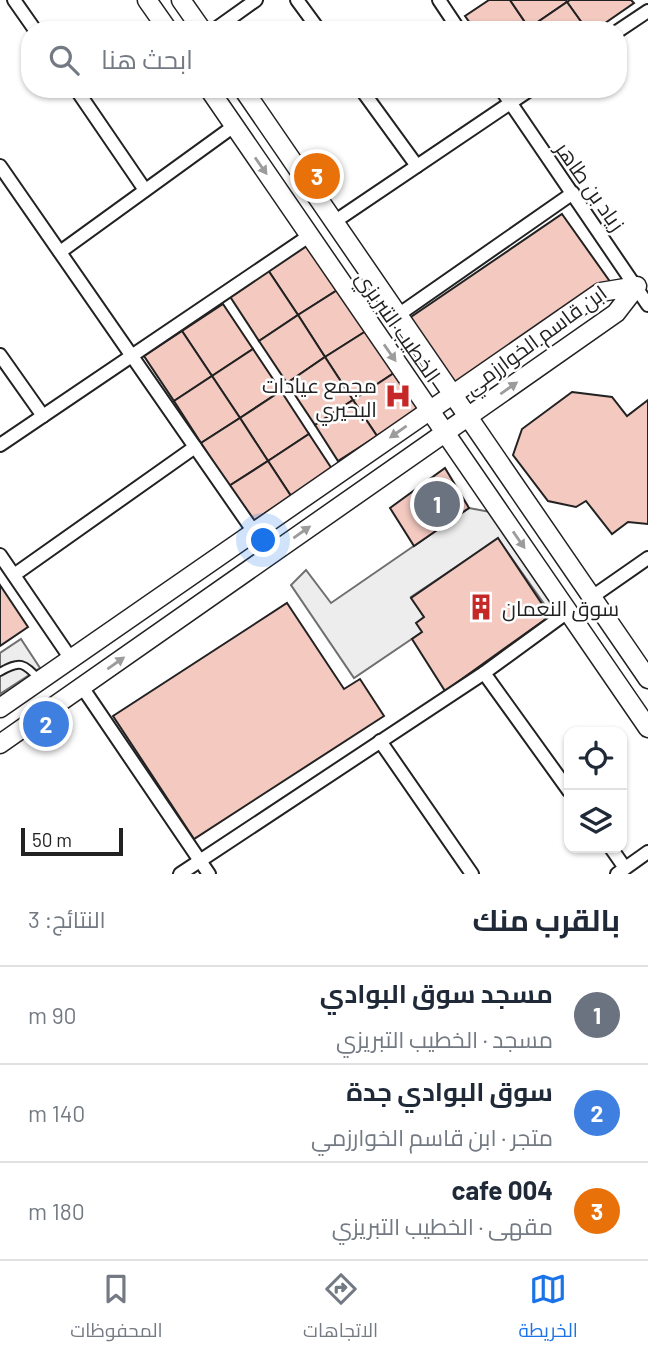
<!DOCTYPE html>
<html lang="ar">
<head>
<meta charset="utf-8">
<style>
  body { margin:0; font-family:Barlow,Cairo,sans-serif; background:#f6f6f7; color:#1f2937; direction:rtl }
  .controls { position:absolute; right:21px; bottom:21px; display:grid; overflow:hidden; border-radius:14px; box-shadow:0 2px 5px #0004 }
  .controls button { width:63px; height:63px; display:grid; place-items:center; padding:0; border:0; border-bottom:2px solid #e0e1e3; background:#fff; color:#1f2937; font:35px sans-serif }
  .scale { position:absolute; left:21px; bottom:18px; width:102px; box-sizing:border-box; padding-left:7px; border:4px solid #222; border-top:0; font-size:19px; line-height:24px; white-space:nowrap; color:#222; -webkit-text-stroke:5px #fff; paint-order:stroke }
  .you { position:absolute; left:264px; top:541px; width:24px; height:24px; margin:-18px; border:5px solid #fff; border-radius:50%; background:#1a73e8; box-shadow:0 0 0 10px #1a73e833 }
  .badge { display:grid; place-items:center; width:46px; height:46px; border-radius:50%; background:#1a73e8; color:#fff; font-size:23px; font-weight:700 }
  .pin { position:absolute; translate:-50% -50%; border:4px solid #fff; box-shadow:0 2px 7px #0006 }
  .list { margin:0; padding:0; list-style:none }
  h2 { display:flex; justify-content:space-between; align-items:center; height:91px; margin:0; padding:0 28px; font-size:30px }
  h2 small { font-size:23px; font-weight:400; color:#747a83 }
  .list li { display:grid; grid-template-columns:46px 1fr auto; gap:21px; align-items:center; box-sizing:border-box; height:98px; padding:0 28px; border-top:2px solid #e0e1e3 }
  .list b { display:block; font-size:26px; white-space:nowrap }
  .list p { margin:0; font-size:23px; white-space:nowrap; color:#747a83 }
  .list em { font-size:23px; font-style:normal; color:#747a83 }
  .icon { flex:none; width:38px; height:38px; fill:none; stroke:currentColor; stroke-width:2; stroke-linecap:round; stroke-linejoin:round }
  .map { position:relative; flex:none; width:648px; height:874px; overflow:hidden; direction:ltr }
  .search { position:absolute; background:#fff; box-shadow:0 2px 5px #0004; left:21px; right:21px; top:21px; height:77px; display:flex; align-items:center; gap:18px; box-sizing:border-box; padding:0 24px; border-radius:28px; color:#747a83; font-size:26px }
  .sheet { height:385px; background:#fff }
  nav { display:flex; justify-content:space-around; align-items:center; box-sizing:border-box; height:98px; border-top:2px solid #e0e1e3; background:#fff; font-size:19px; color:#747a83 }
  nav a { display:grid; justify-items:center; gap:4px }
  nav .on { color:#1a73e8 }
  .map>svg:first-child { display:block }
  .parking { fill:#ededed; stroke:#6f6f6f; stroke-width:2 }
  .building { fill:#f3c9c0; stroke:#222; stroke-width:2 }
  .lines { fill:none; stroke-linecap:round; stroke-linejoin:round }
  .lane-casing { stroke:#222; stroke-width:10 }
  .street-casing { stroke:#222; stroke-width:16 }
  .secondary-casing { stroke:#222; stroke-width:21 }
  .lane { stroke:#fff; stroke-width:6 }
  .street { stroke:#fff; stroke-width:12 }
  .secondary { stroke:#fff; stroke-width:18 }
  .oneway { fill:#9c9c9c }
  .labels { text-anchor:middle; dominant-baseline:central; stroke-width:5; stroke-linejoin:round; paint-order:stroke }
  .street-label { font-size:21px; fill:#222; stroke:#fff }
  .poi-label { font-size:21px; fill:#222; stroke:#fff; text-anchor:end }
</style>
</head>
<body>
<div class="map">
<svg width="648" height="874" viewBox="0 0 648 874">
  <rect width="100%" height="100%" fill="#fff"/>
  <g class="parking">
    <path d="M469,508L501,514L569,611L552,615L498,539L411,597L424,617L422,632L354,678L291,585L306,570L331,603Z"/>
    <path d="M21,639L40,668L0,694V653Z"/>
  </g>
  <g class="building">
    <path d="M489,0H510L529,28L526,30H475L465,16Z"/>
    <path d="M510,0H566L567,2L529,28Z"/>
    <path d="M570,0H631L634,3L595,30H587L567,2Z"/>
    <path d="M567,2L587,30H531L529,28Z"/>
    <path d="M562,214L611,283L455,384L408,319Z"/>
    <path d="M309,243L339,289L298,315L268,270Z"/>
    <path d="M268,270L298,315L259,341L229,295Z"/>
    <path d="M339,289L366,331L325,357L298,315Z"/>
    <path d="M223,304L253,349L212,376L182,331Z"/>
    <path d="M298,315L325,357L287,383L259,341Z"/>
    <path d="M182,331L212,376L174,401L144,356Z"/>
    <path d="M366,331L394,373L353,400L325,357Z"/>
    <path d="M253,349L281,391L240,418L212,376Z"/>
    <path d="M325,357L353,400L315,425L287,383Z"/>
    <path d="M394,373L418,409L377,436L353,400Z"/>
    <path d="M212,376L240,418L201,443L174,401Z"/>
    <path d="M281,391L309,434L268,461L240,418Z"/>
    <path d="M572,392L612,397L627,416L648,400V524L628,522L612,534L586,501L576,507L548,501L513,455L522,429Z"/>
    <path d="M353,400L377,436L338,461L315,425Z"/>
    <path d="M240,418L268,461L229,486L201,443Z"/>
    <path d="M309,434L332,469L291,496L268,461Z"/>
    <path d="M268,461L291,496L253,521L229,486Z"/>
    <path d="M445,468L469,508L414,546L390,508Z"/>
    <path d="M498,538L550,616L445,691L412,639L422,632L416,623L424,617L411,598Z"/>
    <path d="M0,585L28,627L0,646Z"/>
    <path d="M287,603L344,689L360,679L384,716L194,839L113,716Z"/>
  </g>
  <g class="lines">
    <g class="lane-casing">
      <path id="lane" d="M0,672C20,660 24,663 39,679"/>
    </g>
    <g class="street-casing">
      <g id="street">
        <path d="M14,0L35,30"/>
        <path d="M297,0L319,30"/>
        <path d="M439,0L459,30"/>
        <path d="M214,30L256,0"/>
        <path d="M618,31L648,11"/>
        <path d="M76,89L145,190"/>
        <path d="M361,89L417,166"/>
        <path d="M501,89L648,305"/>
        <path d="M0,166L254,532"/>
        <path d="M334,222L531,89"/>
        <path d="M60,252L234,126"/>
        <path d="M398,315L573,193"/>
        <path d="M0,355L43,416"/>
        <path d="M0,445L309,236"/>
        <path d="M0,555L71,659"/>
        <path d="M14,575L195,447"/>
        <path d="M592,597L648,558"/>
        <path d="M484,673L569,791"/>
        <path d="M82,687L209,874"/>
        <path d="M380,741L472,874"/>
        <path d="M611,848L625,868"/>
        <path d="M180,874L484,673L569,611"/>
        <path d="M617,874L648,852"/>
      </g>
    </g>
    <g class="secondary-casing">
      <g id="secondary">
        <path d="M147,0L168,30"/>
        <path d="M181,0L202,30"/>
        <path d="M209,89L648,728"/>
        <path d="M243,89L648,679"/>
        <path d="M0,708L601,292L637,286L616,313L0,744"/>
      </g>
    </g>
    <use href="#lane" class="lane"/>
    <use href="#street" class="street"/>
    <use href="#secondary" class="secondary"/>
  </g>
  <defs><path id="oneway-solid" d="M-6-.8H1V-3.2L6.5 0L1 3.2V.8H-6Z" transform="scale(1.75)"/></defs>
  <g class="oneway">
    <use href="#oneway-solid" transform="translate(261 166) rotate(55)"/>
    <use href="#oneway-solid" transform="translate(390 353) rotate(55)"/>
    <use href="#oneway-solid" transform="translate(509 388) rotate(-35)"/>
    <use href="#oneway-solid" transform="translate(398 432) rotate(145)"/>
    <use href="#oneway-solid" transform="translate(302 532) rotate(-35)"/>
    <use href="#oneway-solid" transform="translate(519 540) rotate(55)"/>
    <use href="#oneway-solid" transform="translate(116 663) rotate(-35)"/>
  </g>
  <defs>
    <g id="hospital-bare" transform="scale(2.1)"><path d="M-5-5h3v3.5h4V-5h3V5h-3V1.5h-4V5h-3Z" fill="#c62828" stroke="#fff" stroke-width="2.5" paint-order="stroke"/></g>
    <g id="building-bare" transform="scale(2.1)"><path d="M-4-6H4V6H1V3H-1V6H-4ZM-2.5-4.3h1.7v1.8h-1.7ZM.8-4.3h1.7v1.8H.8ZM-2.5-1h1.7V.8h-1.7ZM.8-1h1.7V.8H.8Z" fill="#c62828" stroke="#fff" stroke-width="2.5" paint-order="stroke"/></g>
  </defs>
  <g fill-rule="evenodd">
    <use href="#hospital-bare" x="398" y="396"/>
    <use href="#building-bare" x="481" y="607"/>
  </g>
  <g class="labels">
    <g class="street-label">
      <text transform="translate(591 186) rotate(55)">زياد بن طاهر</text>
      <text transform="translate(399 326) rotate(55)">الخطيب التبريزي</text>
      <text transform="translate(535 339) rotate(-36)">ابن قاسم الخوارزمي</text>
    </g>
    <g class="poi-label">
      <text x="377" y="384">مجمع عيادات<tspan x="377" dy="24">البحيري</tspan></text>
      <text x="502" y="607" text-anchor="start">سوق النعمان</text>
    </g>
  </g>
</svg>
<div class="controls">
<button><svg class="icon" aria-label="locate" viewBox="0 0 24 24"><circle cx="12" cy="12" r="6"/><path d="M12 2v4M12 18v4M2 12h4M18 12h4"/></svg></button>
<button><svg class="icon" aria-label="layers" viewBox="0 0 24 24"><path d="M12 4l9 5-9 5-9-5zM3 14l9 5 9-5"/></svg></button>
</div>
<div class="scale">50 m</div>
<div class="you"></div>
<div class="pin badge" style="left:437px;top:504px;background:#6b7280">1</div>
<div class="pin badge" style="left:46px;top:724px;background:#3f7fe0">2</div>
<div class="pin badge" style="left:317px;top:176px;background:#e8710a">3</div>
<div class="search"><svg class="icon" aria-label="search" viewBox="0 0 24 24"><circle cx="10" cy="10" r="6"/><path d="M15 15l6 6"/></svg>ابحث هنا</div>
</div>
<section class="sheet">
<h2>بالقرب منك<small>النتائج: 3</small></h2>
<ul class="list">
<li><span class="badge" style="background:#6b7280">1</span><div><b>مسجد سوق البوادي</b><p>مسجد · الخطيب التبريزي</p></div><em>90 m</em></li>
<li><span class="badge" style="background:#3f7fe0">2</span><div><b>سوق البوادي جدة</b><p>متجر · ابن قاسم الخوارزمي</p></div><em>140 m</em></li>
<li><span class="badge" style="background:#e8710a">3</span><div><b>004 cafe</b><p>مقهى · الخطيب التبريزي</p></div><em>180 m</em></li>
</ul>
</section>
<nav>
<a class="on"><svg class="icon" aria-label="map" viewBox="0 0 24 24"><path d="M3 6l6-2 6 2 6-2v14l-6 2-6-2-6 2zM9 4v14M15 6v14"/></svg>الخريطة</a>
<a><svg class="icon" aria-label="directions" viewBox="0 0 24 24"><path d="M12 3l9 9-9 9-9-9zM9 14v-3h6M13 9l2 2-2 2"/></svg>الاتجاهات</a>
<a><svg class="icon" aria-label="saved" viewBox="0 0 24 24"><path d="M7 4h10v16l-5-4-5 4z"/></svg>المحفوظات</a>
</nav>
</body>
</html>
